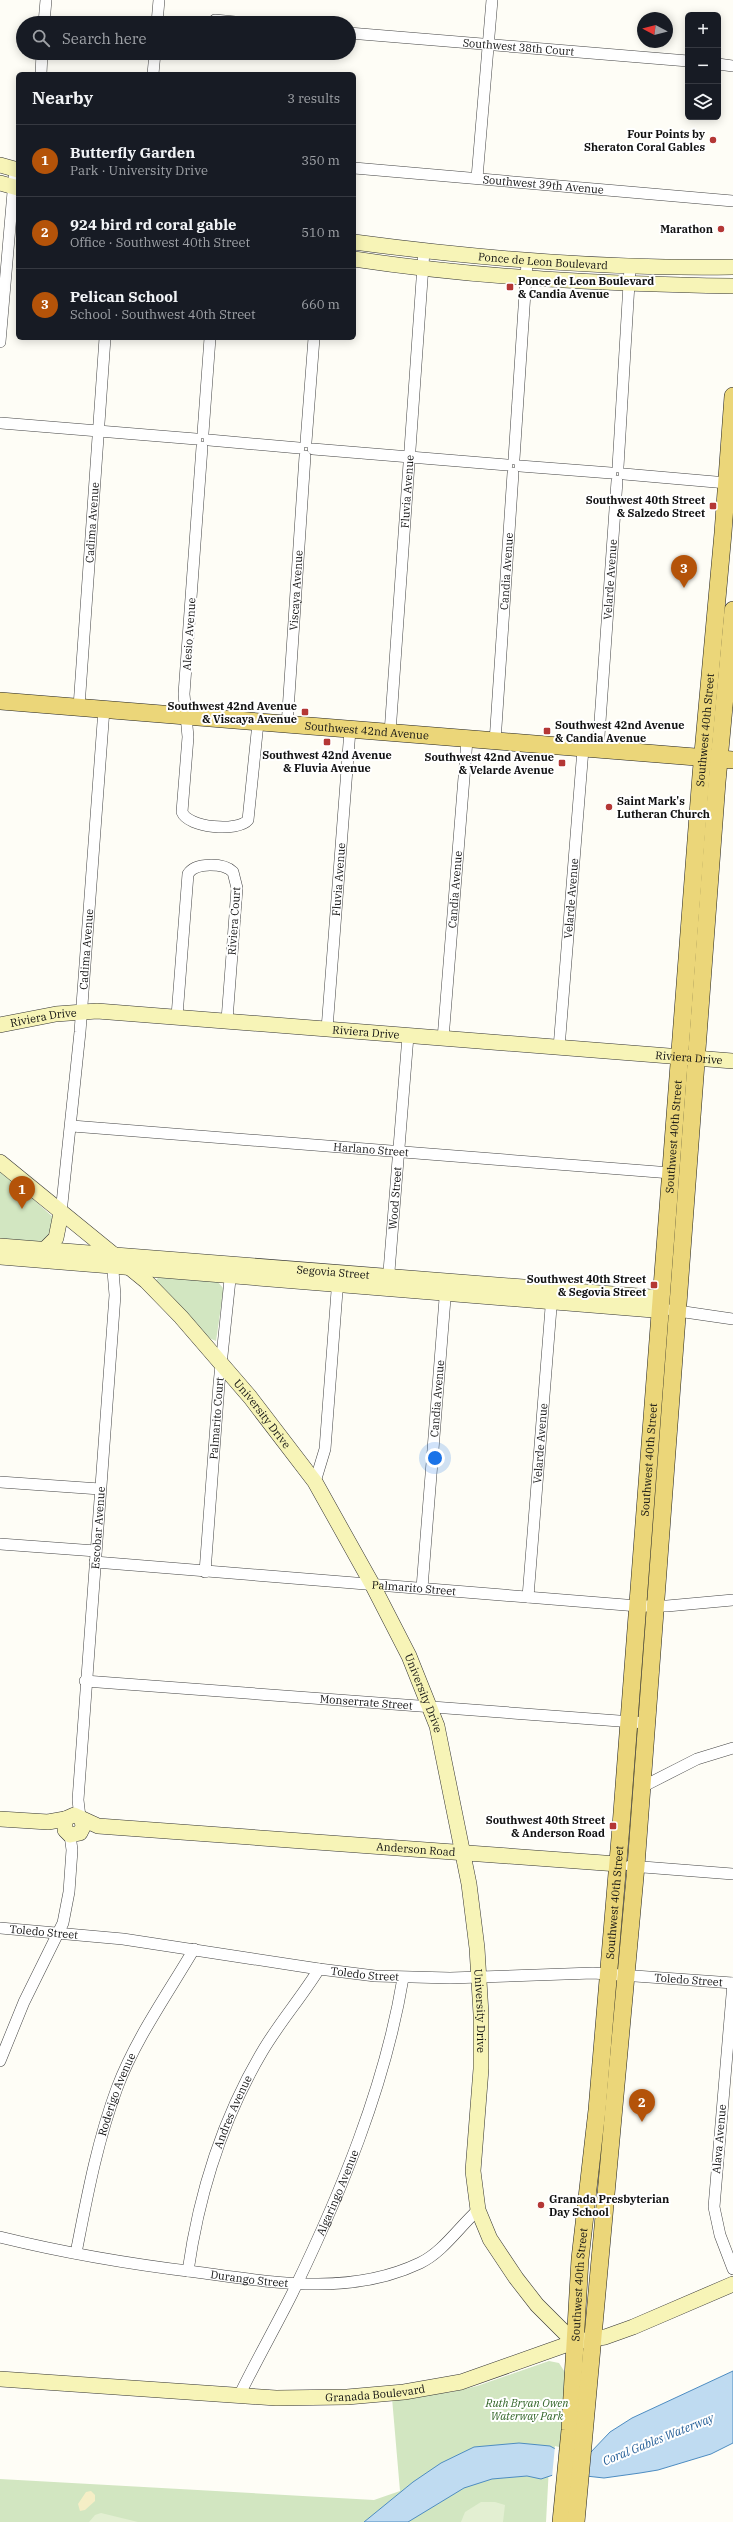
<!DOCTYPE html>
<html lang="en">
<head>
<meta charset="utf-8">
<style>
  body { margin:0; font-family:"IBM Plex Serif",serif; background:#242831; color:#f1f3f6 }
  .controls { position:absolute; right:12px; top:12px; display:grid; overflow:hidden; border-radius:6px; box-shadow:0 2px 10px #0003 }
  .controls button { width:36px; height:36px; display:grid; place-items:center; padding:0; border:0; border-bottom:1px solid #363941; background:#171b24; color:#f1f3f6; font:20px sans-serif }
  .compass { position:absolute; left:637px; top:12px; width:36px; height:36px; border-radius:50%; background:#171b24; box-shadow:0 2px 10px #0003; rotate:277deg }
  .you { position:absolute; left:435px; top:1458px; width:14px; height:14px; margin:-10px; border:3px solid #fff; border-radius:50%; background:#1a73e8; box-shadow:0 0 0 6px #1a73e833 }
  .badge { display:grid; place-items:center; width:26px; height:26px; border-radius:50%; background:#b45309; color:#fff; font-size:13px; font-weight:700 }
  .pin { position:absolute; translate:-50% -33px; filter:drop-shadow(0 1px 2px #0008) }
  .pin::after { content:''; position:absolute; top:21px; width:14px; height:12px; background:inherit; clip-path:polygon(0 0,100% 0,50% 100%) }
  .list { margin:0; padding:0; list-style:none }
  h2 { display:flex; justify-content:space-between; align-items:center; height:52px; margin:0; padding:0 16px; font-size:17px }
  h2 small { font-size:13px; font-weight:400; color:#9ea1a6 }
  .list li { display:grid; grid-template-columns:26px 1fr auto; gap:12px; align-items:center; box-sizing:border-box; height:72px; padding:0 16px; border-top:1px solid #363941 }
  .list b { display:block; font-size:15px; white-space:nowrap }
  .list p { margin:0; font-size:13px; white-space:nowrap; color:#9ea1a6 }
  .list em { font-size:13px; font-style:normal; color:#9ea1a6 }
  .icon { flex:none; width:22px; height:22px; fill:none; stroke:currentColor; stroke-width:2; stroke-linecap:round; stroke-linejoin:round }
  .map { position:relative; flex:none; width:733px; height:2522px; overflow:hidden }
  .search { position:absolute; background:#171b24; box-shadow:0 2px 10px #0003; left:16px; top:16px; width:340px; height:44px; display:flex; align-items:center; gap:10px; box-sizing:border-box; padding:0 14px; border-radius:22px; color:#9ea1a6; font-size:15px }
  .panel { position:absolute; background:#171b24; box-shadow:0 2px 10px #0003; left:16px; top:72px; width:340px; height:268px; border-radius:6px }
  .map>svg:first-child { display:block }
  .green { fill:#d2e6c1 }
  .sand { fill:#f5eec6 }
  .pitch { fill:#e3efd2 }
  .water { fill:#bfdbf1; stroke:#4d8cc1 }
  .pier { fill:#fefdf6 }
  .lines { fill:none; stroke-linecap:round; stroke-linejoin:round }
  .street-casing { stroke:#444; stroke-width:12 }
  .secondary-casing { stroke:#333; stroke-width:16 }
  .primary-casing { stroke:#222; stroke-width:18 }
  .street { stroke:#fff; stroke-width:11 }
  .secondary { stroke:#f7f4b7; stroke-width:15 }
  .primary { stroke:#ebd679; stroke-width:17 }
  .poi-dot { fill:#b43735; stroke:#fff; stroke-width:1.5 }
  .labels { text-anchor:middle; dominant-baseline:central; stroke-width:4; stroke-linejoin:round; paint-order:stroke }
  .street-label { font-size:11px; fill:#111; stroke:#fff }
  .poi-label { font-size:11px; font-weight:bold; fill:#111; stroke:#fff; text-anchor:end }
  .park-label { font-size:11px; font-style:italic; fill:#306326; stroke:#fff }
  .water-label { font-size:12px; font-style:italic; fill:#255f98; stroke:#fff }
</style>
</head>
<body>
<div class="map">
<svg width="733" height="2522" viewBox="0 0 733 2522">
  <rect width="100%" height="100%" fill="#fefdf6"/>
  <g class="green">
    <path d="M0,1169L55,1219L45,1243L0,1242Z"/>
    <path d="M159,1277L217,1281L223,1288V1293L216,1341L209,1338L155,1281Z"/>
    <path d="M549,2361L559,2363L566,2374L563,2452L550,2448L546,2522H0V2479L374,2500L400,2491L392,2398L452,2392L477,2386Z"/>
  </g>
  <path class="sand" d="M91,2491L95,2495V2501L85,2510L80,2511L78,2504L86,2492Z"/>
  <g class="pitch">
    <path d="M481,2502H495L505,2505L503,2522H461L465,2512Z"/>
    <path d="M101,2513L138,2522H89L95,2515Z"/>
  </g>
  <path class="water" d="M733,2371V2443L711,2454L658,2470L640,2473L604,2478L559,2473L541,2479L527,2476L492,2479L464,2488L408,2522H364L413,2482L441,2463L474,2447L519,2443L550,2446L561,2452L590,2453L610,2432L632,2418Z"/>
  <path class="pier" d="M555,2446L559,2447L557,2476L552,2477Z"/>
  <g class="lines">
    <g class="street-casing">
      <g id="street">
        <path d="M215,20L245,23"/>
        <path d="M44,23L46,0"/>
        <path d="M157,23L159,0"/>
        <path id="s1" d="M349,33L688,61"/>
        <path d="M718,64L733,66"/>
        <path d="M41,74L42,53"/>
        <path d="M153,74L155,53"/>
        <path id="s2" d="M354,168L733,201"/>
        <path d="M477,178L492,0"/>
        <path d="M0,342L15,169"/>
        <path d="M1,423L196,439"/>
        <path d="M203,433L210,338"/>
        <path d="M209,440L299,448"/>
        <path d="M306,442L314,338"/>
        <path d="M202,447L184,694L188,737L182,812C188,828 238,832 248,820L258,723"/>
        <path d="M313,449L507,465"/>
        <path d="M514,459L527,262"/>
        <path d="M520,466L611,473"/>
        <path d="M618,467L630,267"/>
        <path d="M624,474L727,483"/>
        <path id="s3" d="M79,707L105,338"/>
        <path id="s4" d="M287,726L305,456"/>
        <path id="s5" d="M390,733L424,251"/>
        <path id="s6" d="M495,742L513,473"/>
        <path id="s7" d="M598,750L617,481"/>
        <path d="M177,1016L188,874C195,862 224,863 233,872L237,888L227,1020"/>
        <path id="s8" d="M327,1029L350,730"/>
        <path id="s9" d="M443,1039L467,740"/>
        <path id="s10" d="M559,1048L583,749"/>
        <path id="s11" d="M72,1126L671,1173"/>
        <path id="s12" d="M61,1213L80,1032L104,709"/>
        <path id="s13" d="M388,1284L408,1036"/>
        <path d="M671,1310L733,1319"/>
        <path d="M0,1482L100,1489"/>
        <path d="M315,1482L325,1449L338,1278"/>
        <path d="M0,1544L96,1551"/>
        <path id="s14" d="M95,1562L638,1606H667L733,1600"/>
        <path id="s15" d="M205,1572L219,1384L231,1270"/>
        <path id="s16" d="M422,1588L446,1286"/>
        <path id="s17" d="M528,1597L552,1295"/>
        <path id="s18" d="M85,1681L646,1723"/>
        <path d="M642,1787L697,1759L733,1748"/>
        <path id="s19" d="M80,1817L78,1800L115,1295L112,1259"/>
        <path d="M630,1866L733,1874"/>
        <path id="s20" d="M0,1928L123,1939L319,1969L375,1976L450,1978L593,1973L733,1983"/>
        <path d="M733,1983L714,2207L720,2235L733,2269"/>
        <path d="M0,2061L24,2002L63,1923L69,1892L72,1850L70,1835"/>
        <path id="s21" d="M0,2237C65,2253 130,2264 196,2272C270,2282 349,2297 420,2263C443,2252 459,2227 478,2210"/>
        <path id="s22" d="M76,2253C87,2197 97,2142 117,2088C136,2038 167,1995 194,1949"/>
        <path id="s23" d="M188,2271C199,2193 222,2120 262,2052C279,2023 301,1998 319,1969"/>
        <path id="s24" d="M239,2396C256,2361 275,2328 292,2294C340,2195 385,2087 403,1978"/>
      </g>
    </g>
    <g class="secondary-casing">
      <g id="secondary">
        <path d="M0,165L18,170"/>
        <path d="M0,183L18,188"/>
        <path id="s25" d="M354,242C481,259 604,269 733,267"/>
        <path d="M354,259C480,278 606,284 733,286"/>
        <path id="s26" d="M0,1025L56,1014L97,1011L733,1061"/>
        <path id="s27" d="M0,1162L146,1281L181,1317L250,1397L315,1482L372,1584L409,1656L437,1726L469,1884L477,1948L481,2014V2069L473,2171L478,2210L490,2239L516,2278L537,2305L574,2342"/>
        <path id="s28" d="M0,1246L651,1297L654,1298L661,1307L653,1310L0,1257"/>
        <path d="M44,1250L56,1238L61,1213"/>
        <path d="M0,1819L48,1822L65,1819"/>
        <path id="s29" d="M82,1820L83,1827L80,1833L70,1835L65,1830V1819L74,1815L98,1826L618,1864"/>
        <path id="s30" d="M0,2379L276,2398L347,2397L404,2392L461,2382L574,2342L605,2337L633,2327L733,2284"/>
      </g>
    </g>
    <g class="primary-casing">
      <g id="primary">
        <path id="s31" d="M0,701L733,760"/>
        <path id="s32" d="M561,2522L570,2430L580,2259L597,2110L621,1826L701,775L723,533L733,396"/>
        <path d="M576,2522L636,1866L717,782L733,610"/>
      </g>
    </g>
    <use href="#street" class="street"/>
    <use href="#secondary" class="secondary"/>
    <use href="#primary" class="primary"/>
  </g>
  <g class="poi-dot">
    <circle cx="713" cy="140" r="4"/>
    <circle cx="721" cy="229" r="4"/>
    <rect x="506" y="283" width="8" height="8" rx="2"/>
    <rect x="709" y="502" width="8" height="8" rx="2"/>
    <rect x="301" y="708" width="8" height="8" rx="2"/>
    <rect x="543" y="727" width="8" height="8" rx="2"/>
    <rect x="323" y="738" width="8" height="8" rx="2"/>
    <rect x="558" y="759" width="8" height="8" rx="2"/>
    <circle cx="609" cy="807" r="4"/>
    <rect x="650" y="1281" width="8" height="8" rx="2"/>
    <rect x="609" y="1822" width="8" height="8" rx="2"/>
    <circle cx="541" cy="2205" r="4"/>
  </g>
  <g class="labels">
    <g class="street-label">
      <text stroke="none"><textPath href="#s1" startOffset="170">Southwest 38th Court</textPath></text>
      <text stroke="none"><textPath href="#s2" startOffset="190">Southwest 39th Avenue</textPath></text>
      <text stroke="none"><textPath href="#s25" startOffset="190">Ponce de Leon Boulevard</textPath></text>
      <text stroke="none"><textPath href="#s5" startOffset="242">Fluvia Avenue</textPath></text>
      <text stroke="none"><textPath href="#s3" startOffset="185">Cadima Avenue</textPath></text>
      <text stroke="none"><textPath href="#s6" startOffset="171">Candia Avenue</textPath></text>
      <text stroke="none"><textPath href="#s7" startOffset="171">Velarde Avenue</textPath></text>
      <text stroke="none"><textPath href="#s4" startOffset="136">Viscaya Avenue</textPath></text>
      <text transform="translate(189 634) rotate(-86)">Alesio Avenue</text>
      <text stroke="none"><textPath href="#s32" startOffset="1798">Southwest 40th Street</textPath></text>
      <text stroke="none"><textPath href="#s31" startOffset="368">Southwest 42nd Avenue</textPath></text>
      <text stroke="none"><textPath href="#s8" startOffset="150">Fluvia Avenue</textPath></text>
      <text stroke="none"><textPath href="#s9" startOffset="150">Candia Avenue</textPath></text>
      <text stroke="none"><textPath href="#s10" startOffset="150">Velarde Avenue</textPath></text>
      <text transform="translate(234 921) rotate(-86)">Riviera Court</text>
      <text stroke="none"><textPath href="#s12" startOffset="265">Cadima Avenue</textPath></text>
      <text stroke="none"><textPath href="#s26" startOffset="44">Riviera Drive</textPath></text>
      <text stroke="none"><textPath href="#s26" startOffset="368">Riviera Drive</textPath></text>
      <text stroke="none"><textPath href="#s26" startOffset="692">Riviera Drive</textPath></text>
      <text stroke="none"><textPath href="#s32" startOffset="1390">Southwest 40th Street</textPath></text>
      <text stroke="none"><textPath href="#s11" startOffset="300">Harlano Street</textPath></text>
      <text stroke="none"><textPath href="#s13" startOffset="86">Wood Street</textPath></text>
      <text stroke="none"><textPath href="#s28" startOffset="334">Segovia Street</textPath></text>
      <text stroke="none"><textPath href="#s16" startOffset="190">Candia Avenue</textPath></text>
      <text stroke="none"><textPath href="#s27" startOffset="365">University Drive</textPath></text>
      <text stroke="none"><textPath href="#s15" startOffset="154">Palmarito Court</textPath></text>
      <text stroke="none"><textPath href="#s17" startOffset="154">Velarde Avenue</textPath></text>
      <text stroke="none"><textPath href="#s32" startOffset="1066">Southwest 40th Street</textPath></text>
      <text stroke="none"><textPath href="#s19" startOffset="290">Escobar Avenue</textPath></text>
      <text stroke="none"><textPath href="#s14" startOffset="320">Palmarito Street</textPath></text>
      <text stroke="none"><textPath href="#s27" startOffset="689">University Drive</textPath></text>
      <text stroke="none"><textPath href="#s18" startOffset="282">Monserrate Street</textPath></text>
      <text stroke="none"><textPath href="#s29" startOffset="397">Anderson Road</textPath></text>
      <text stroke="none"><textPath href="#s32" startOffset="622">Southwest 40th Street</textPath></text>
      <text stroke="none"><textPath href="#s20" startOffset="44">Toledo Street</textPath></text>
      <text stroke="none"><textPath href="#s20" startOffset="368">Toledo Street</textPath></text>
      <text stroke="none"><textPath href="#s20" startOffset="692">Toledo Street</textPath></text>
      <text stroke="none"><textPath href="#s27" startOffset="1013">University Drive</textPath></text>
      <text stroke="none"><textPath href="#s22" startOffset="164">Roderigo Avenue</textPath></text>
      <text stroke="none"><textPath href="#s23" startOffset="166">Andres Avenue</textPath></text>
      <text transform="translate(719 2139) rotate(-85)">Alava Avenue</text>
      <text stroke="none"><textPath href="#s24" startOffset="226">Algaringo Avenue</textPath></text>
      <text stroke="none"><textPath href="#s21" startOffset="253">Durango Street</textPath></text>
      <text stroke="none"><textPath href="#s32" startOffset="238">Southwest 40th Street</textPath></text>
      <text stroke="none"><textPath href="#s30" startOffset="376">Granada Boulevard</textPath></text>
    </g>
    <g class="poi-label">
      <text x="705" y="134">Four Points by<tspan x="705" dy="13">Sheraton Coral Gables</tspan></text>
      <text x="713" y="229">Marathon</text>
      <text x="518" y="281" text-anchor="start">Ponce de Leon Boulevard<tspan x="518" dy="13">&amp; Candia Avenue</tspan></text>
      <text x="705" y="500">Southwest 40th Street<tspan x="705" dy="13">&amp; Salzedo Street</tspan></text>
      <text x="297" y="706">Southwest 42nd Avenue<tspan x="297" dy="13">&amp; Viscaya Avenue</tspan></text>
      <text x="555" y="725" text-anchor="start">Southwest 42nd Avenue<tspan x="555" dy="13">&amp; Candia Avenue</tspan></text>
      <text x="327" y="755" text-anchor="middle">Southwest 42nd Avenue<tspan x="327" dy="13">&amp; Fluvia Avenue</tspan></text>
      <text x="554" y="757">Southwest 42nd Avenue<tspan x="554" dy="13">&amp; Velarde Avenue</tspan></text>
      <text x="617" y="801" text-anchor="start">Saint Mark's<tspan x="617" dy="13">Lutheran Church</tspan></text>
      <text x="646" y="1279">Southwest 40th Street<tspan x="646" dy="13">&amp; Segovia Street</tspan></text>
      <text x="605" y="1820">Southwest 40th Street<tspan x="605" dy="13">&amp; Anderson Road</tspan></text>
      <text x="549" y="2199" text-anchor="start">Granada Presbyterian<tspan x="549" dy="13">Day School</tspan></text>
    </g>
    <g class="park-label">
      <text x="527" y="2403">Ruth Bryan Owen<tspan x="527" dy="13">Waterway Park</tspan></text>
    </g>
    <g class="water-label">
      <text transform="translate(658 2439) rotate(-22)">Coral Gables Waterway</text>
    </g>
  </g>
</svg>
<div class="controls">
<button>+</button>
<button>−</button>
<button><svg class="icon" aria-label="layers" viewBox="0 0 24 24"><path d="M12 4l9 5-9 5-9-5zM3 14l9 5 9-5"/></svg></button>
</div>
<svg class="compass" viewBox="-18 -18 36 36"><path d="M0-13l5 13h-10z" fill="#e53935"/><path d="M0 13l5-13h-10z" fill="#9ea1a6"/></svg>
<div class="you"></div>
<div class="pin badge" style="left:22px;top:1209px">1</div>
<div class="pin badge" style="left:642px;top:2122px">2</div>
<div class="pin badge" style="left:684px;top:588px">3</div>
<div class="search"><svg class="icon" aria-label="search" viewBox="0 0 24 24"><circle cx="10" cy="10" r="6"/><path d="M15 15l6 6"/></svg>Search here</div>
<section class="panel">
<h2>Nearby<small>3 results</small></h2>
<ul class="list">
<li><span class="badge">1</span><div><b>Butterfly Garden</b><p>Park · University Drive</p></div><em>350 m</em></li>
<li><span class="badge">2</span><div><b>924 bird rd coral gable</b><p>Office · Southwest 40th Street</p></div><em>510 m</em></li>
<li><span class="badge">3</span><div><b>Pelican School</b><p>School · Southwest 40th Street</p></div><em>660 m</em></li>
</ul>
</section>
</div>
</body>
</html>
